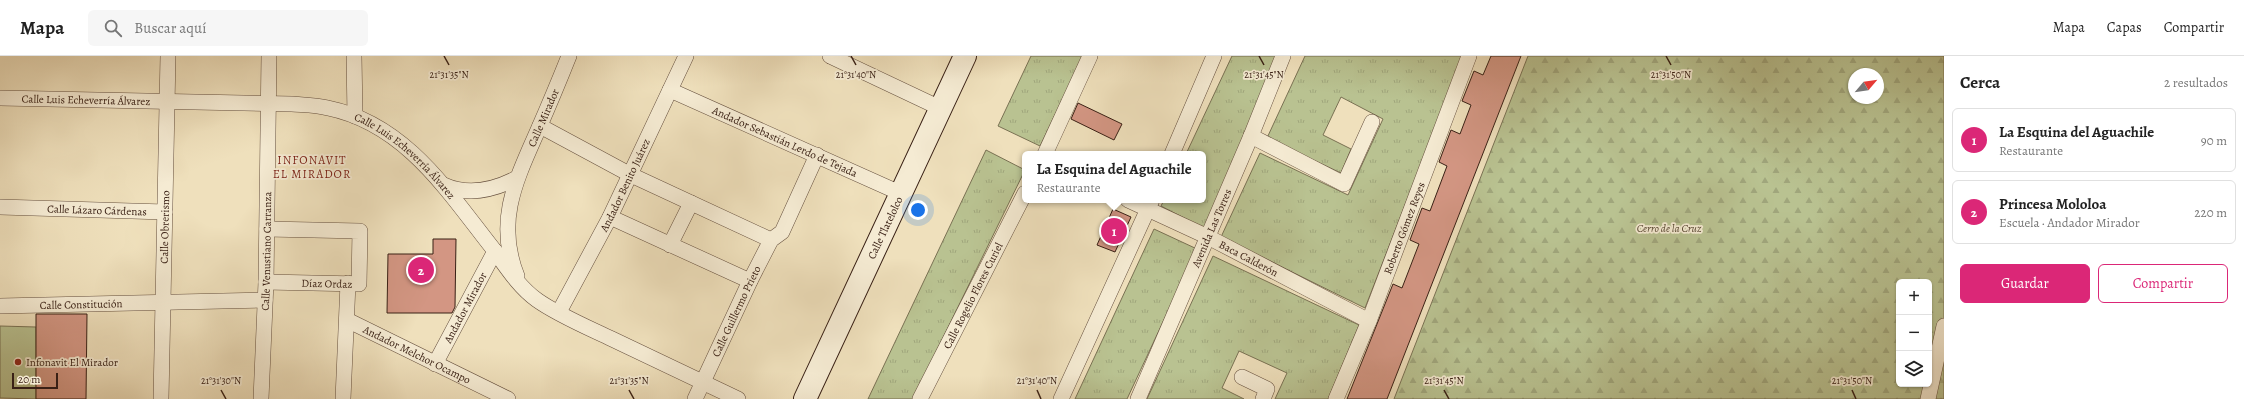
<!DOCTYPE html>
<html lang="es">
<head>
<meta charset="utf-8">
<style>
  body { margin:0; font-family:Alegreya,serif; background:#f6f6f6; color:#222 }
  .controls { position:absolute; right:12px; bottom:12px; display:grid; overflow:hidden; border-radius:6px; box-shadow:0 1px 3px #0004 }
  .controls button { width:36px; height:36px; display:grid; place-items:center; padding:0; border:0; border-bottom:1px solid #e0e0e0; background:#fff; color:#222; font:20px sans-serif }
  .compass { position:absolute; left:1848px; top:12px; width:36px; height:36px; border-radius:50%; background:#fff; box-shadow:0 1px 3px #0004; rotate:61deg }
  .scale { position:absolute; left:12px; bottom:10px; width:46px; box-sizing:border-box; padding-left:4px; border:2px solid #392015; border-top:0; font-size:11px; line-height:14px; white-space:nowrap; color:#392015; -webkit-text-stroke:3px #f5ebd3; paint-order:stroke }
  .you { position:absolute; left:918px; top:154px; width:14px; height:14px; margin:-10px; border:3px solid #fff; border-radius:50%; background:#1a73e8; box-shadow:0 0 0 6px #1a73e833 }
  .badge { display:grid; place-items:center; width:26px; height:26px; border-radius:50%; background:#db2777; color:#fff; font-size:13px; font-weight:700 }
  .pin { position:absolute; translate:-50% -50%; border:2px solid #fff; box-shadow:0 1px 4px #0006 }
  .popup { position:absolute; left:1022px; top:95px; width:184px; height:52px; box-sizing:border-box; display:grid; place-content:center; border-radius:6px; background:#fff; filter:drop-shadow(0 1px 3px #0005); font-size:13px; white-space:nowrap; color:#767676 }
  .popup b { font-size:15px; color:#222 }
  .popup::after { content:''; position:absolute; left:50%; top:100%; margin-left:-8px; border:8px solid transparent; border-top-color:#fff }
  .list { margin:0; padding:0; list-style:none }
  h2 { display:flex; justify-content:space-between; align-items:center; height:52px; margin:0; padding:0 16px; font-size:17px }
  h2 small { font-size:13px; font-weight:400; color:#767676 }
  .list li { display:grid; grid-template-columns:26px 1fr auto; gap:12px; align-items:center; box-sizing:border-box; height:64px; margin:0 8px 8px; padding:0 8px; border:1px solid #e0e0e0; border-radius:6px }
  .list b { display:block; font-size:15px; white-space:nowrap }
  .list p { margin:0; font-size:13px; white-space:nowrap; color:#767676 }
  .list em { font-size:13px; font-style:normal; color:#767676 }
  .actions { display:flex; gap:8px; padding:12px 16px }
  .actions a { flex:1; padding:9px 0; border:1px solid #db2777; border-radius:6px; text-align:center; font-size:14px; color:#db2777 }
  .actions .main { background:#db2777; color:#fff }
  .icon { flex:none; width:22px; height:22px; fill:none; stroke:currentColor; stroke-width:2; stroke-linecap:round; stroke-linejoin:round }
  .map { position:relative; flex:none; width:1944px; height:343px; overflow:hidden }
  header { display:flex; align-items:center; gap:24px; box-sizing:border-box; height:56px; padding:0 20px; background:#fff; border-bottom:1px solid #e0e0e0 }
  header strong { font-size:19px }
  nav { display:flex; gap:22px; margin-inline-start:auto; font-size:14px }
  .search { width:280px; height:36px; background:#f6f6f6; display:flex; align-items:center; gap:10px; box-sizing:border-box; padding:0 14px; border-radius:6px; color:#767676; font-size:15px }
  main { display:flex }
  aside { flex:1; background:#fff }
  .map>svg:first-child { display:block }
  .grass { fill:url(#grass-tufts); stroke:#797153 }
  .forest { fill:url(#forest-firs); stroke:#797153; fill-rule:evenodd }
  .park { fill:#b9c291; stroke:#797153 }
  .building { fill:#d39683; stroke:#392015 }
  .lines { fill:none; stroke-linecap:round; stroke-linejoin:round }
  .street-casing { stroke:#66503f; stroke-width:16 }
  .secondary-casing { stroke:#392015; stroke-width:24 }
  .street { stroke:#f5ebd3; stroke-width:15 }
  .secondary { stroke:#f5ebd3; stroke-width:22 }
  .ticks { fill:none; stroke:#392015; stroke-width:1.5 }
  .poi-dot { fill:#8f2418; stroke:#f5ebd3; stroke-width:1.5 }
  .labels { text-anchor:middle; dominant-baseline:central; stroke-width:3.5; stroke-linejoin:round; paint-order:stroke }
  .street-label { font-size:11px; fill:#392015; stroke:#f5ebd3 }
  .park-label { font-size:11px; font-style:italic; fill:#594834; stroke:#f5ebd3 }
  .poi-label { font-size:11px; fill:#392015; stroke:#f5ebd3; text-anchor:start }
  .neighbourhood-label { font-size:12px; letter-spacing:1px; fill:#7a1f14; stroke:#f5ebd3 }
  .ticks-label { font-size:10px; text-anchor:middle; fill:#392015; stroke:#f5ebd3; stroke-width:3.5; stroke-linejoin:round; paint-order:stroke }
</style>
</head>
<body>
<header>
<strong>Mapa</strong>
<div class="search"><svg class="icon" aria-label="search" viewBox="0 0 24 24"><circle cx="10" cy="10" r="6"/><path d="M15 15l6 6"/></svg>Buscar aquí</div>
<nav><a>Mapa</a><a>Capas</a><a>Compartir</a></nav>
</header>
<main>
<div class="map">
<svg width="1944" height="343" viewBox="0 0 1944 343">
  <defs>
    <pattern id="grass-tufts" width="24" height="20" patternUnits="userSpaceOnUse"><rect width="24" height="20" fill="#b9c291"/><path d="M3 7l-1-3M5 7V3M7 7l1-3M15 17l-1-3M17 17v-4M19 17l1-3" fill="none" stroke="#a0a67c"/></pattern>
    <pattern id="forest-firs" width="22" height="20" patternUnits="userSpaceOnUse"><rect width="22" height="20" fill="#b9c291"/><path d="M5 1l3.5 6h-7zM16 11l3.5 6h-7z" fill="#a0a67c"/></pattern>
  </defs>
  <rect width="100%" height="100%" fill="#efe0bc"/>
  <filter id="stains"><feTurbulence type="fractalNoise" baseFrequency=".005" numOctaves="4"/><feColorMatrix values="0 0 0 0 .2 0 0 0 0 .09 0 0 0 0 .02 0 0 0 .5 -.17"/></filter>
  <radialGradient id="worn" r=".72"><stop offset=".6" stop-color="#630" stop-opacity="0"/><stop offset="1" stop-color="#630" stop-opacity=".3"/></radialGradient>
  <g class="grass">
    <path d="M1031,0H1083L1040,90L998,70Z"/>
    <path d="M1232,0H1285L1205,173L1161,150L1164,144H1203V98H1186Z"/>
    <path d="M1305,0H1463L1365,252L1221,181L1260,97L1348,139L1383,63L1341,41L1323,79L1351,93L1341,117L1267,82Z"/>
    <path d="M986,94L1025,114L913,343H868Z"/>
    <path d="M1154,173L1197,193L1127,343H1075Z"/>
    <path d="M1213,200L1359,269L1328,343H1275L1287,317L1239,295L1222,332L1244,343H1147Z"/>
  </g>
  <path class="forest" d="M1528,0H1944V343H1394ZM1854,18H1878V42H1854ZM1899,226H1929V328H1899Z"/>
  <path class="park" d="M0,270L36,271V343L0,342Z"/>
  <g class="building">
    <path d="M1491,0H1521L1387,343H1347L1393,228L1402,232L1419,188L1410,184L1422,152L1430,155L1447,110L1439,106L1451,74L1460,78L1471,49L1462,45L1474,15L1483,19Z"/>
    <path d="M1078,47L1122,68L1114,84L1071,63Z"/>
    <path d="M1113,153L1131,161L1115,196L1097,189Z"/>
    <path d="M433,183H456L455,251L452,257H387L388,198H433Z"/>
    <path d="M36,258H87L86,343H36Z"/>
  </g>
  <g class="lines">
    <g class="street-casing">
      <g id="street">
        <path d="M354,0L355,60"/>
        <path d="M830,0L940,52"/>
        <path id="s1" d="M670,34L900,137"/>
        <path id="s2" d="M0,42L292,48C304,49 316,49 328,52C406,68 448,136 494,194C507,212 519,231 537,244C558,259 589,272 612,283C654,303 696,323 738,343"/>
        <path d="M540,70L631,119L771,184"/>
        <path d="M1251,80L1344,128L1372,66"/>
        <path d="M1045,98L1090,0"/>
        <path d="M1172,98L1214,0"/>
        <path d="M444,129C468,140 494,134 517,122"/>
        <path id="s3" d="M1128,144L1208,181L1369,265"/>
        <path id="s4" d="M0,151L165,156"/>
        <path d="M610,161L750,225"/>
        <path d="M670,189L691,147"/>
        <path id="s5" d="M517,220C495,165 516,124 538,74C549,49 559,25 569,0"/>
        <path id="s6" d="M266,226L359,228L360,175L267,173"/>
        <path id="s7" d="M0,250L265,244"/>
        <path id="s8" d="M559,256L610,161L686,0"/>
        <path id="s9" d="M347,264L508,343"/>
        <path id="s10" d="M435,308L495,195"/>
        <path d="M1242,321L1267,333L1263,343"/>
        <path id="s11" d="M161,343L168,0"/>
        <path id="s12" d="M261,343L266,226L269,0"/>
        <path d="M343,343L348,227"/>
        <path id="s13" d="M695,343L750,225L771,184L782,176L817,99"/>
        <path id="s14" d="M920,343L1025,137"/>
        <path d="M1061,343L1152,144"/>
        <path id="s15" d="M1138,343L1251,80L1283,0"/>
        <path id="s16" d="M1336,343L1369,265L1469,0"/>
        <path d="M1928,343L1944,270"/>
      </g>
    </g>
    <g class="secondary-casing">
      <g id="secondary">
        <path id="s17" d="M805,343L965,0"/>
      </g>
    </g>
    <use href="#street" class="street"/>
    <use href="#secondary" class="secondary"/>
  </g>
  <path class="ticks" d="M444,0L449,9M851,0L856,9M1259,0L1264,9M1666,0L1671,9M221,334L226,343M629,334L634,343M1037,334L1041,343M1444,334L1449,343M1852,334L1856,343"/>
  <circle class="poi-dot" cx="18" cy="306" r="4"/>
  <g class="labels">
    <g class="street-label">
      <text stroke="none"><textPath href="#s2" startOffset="86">Calle Luis Echeverría Álvarez</textPath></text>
      <text stroke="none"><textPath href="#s5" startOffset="166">Calle Mirador</textPath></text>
      <text stroke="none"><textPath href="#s1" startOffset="126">Andador Sebastián Lerdo de Tejada</textPath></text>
      <text stroke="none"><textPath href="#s2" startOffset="421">Calle Luis Echeverría Álvarez</textPath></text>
      <text stroke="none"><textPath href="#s8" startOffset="143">Andador Benito Juárez</textPath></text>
      <text stroke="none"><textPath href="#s4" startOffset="97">Calle Lázaro Cárdenas</textPath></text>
      <text stroke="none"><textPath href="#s17" startOffset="189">Calle Tlatelolco</textPath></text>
      <text stroke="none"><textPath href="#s11" startOffset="172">Calle Obrerismo</textPath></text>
      <text stroke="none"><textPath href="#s15" startOffset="186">Avenida Las Torres</textPath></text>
      <text stroke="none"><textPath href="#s16" startOffset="184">Roberto Gómez Reyes</textPath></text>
      <text stroke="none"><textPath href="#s12" startOffset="148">Calle Venustiano Carranza</textPath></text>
      <text stroke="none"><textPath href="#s3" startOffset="134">Baca Calderón</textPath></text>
      <text stroke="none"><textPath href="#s6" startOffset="61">Díaz Ordaz</textPath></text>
      <text stroke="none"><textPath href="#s14" startOffset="116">Calle Rogelio Flores Curiel</textPath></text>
      <text stroke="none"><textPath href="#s7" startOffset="81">Calle Constitución</textPath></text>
      <text stroke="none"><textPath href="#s10" startOffset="64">Andador Mirador</textPath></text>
      <text stroke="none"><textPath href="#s13" startOffset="97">Calle Guillermo Prieto</textPath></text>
      <text stroke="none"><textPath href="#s9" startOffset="78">Andador Melchor Ocampo</textPath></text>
    </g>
    <g class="park-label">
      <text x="1669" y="172">Cerro de la Cruz</text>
    </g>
    <g class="poi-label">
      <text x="26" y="306">Infonavit El Mirador</text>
    </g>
    <g class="neighbourhood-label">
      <text x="312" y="104">INFONAVIT<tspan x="312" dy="14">EL MIRADOR</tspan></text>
    </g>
  </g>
  <g class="ticks-label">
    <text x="449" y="22">21°31'35"N</text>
    <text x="856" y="22">21°31'40"N</text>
    <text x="1264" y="22">21°31'45"N</text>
    <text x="1671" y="22">21°31'50"N</text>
    <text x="221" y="328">21°31'30"N</text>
    <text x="629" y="328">21°31'35"N</text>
    <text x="1037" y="328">21°31'40"N</text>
    <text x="1444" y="328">21°31'45"N</text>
    <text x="1852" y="328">21°31'50"N</text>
  </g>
  <rect width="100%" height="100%" filter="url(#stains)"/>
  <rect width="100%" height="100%" fill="url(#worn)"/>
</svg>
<div class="controls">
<button>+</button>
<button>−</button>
<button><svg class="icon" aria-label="layers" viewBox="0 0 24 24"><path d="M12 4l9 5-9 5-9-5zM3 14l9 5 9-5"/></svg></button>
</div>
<svg class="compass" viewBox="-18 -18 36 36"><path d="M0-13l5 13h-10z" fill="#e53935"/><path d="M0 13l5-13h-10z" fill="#767676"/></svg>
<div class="scale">20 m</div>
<div class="you"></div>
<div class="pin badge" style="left:1114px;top:175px">1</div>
<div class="popup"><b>La Esquina del Aguachile</b>Restaurante</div>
<div class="pin badge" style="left:421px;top:214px">2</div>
</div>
<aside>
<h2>Cerca<small>2 resultados</small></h2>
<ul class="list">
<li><span class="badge">1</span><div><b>La Esquina del Aguachile</b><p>Restaurante</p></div><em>90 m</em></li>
<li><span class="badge">2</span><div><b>Princesa Mololoa</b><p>Escuela · Andador Mirador</p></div><em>220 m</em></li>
</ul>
<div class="actions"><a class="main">Guardar</a><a>Compartir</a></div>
</aside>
</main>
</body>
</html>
